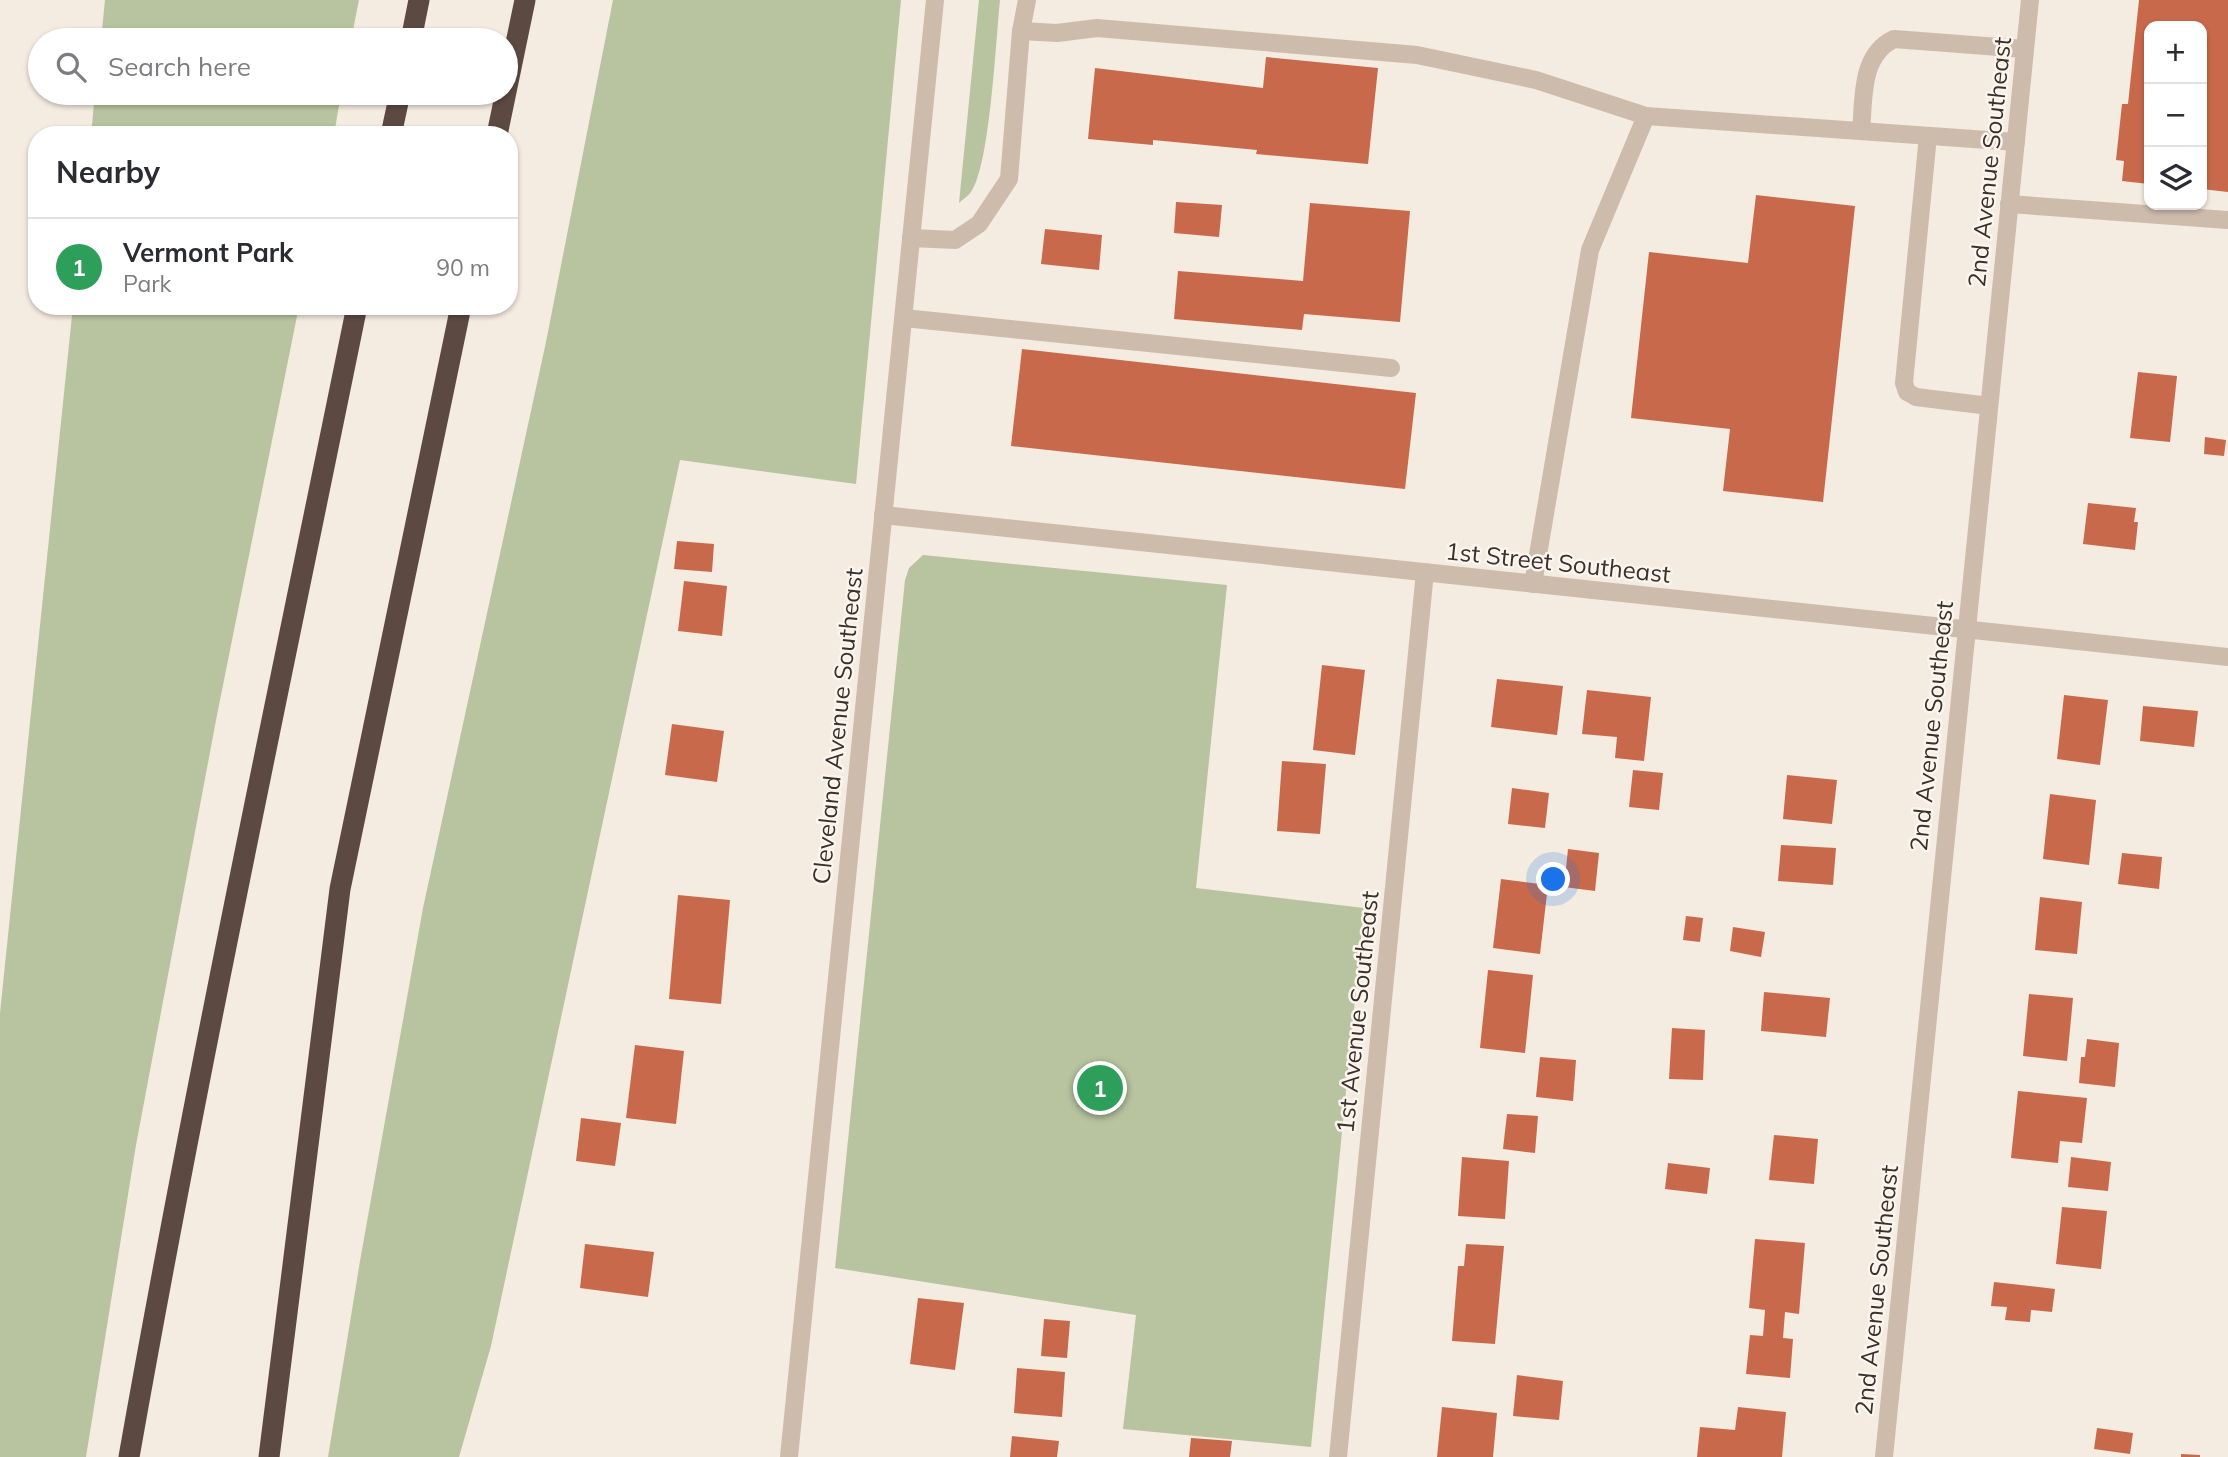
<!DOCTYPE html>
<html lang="en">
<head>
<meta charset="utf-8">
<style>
  body { margin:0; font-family:Mulish,sans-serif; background:#f2f2f3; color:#2b2b33 }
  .controls { position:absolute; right:21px; top:21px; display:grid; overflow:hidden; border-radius:14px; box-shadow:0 2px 5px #0004 }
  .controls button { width:63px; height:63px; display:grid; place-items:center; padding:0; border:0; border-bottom:2px solid #e1e1e2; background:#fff; color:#2b2b33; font:35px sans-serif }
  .you { position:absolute; left:1554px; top:880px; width:24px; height:24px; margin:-18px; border:5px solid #fff; border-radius:50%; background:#1a73e8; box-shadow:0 0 0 10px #1a73e833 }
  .badge { display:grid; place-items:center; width:46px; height:46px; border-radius:50%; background:#1f5a5e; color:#fff; font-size:23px; font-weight:700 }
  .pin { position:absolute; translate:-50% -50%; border:4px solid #fff; box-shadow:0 2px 7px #0006 }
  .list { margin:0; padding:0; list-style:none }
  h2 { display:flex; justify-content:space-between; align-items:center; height:91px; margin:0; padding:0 28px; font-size:30px }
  h2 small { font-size:23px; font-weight:400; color:#7c7c81 }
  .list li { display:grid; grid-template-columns:46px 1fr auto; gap:21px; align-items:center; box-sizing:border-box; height:98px; padding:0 28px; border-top:2px solid #e1e1e2 }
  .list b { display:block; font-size:26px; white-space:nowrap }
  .list p { margin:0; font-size:23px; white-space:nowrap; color:#7c7c81 }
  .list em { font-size:23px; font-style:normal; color:#7c7c81 }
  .icon { flex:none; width:38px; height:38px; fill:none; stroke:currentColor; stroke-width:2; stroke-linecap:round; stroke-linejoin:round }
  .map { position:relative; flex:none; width:2228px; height:1457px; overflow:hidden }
  .search { position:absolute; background:#fff; box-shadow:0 2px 5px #0004; left:28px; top:28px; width:490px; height:77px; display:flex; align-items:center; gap:18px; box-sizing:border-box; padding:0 24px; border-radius:38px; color:#7c7c81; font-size:26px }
  .panel { position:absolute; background:#fff; box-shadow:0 2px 5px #0004; left:28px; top:126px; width:490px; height:189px; border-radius:28px }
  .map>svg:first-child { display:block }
  .green { fill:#b8c4a0 }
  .building { fill:#c8694b }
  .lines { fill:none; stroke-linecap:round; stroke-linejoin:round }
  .service { stroke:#cdbbac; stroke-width:18 }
  .minor { stroke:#cdbbac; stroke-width:18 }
  .tertiary { stroke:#cdbbac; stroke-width:18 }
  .motorway { stroke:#5c4a42; stroke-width:21 }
  .labels { text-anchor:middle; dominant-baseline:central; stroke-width:5; stroke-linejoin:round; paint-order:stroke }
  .street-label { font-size:24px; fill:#3b302b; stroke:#fbf5ee }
</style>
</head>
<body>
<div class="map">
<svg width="2228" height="1457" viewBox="0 0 2228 1457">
  <rect width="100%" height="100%" fill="#f4ebe1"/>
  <g class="green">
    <path d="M105,0H359L351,40H101Z"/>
    <path d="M613,0H901L856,484L680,460L491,1346L459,1457H328L360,1261L423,908L546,342Z"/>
    <path d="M979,0H1000C996,38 990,166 971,192C968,196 962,200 959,203Z"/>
    <path d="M95,93H341L334,135H91Z"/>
    <path d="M73,306H299L217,715L136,1145L86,1457H0V1013Z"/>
    <path d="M923,555L1227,585L1196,888L1364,908L1311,1447L1123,1429L1136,1315L835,1268L905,580L909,568Z"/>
  </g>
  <g class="building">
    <path d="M2139,0H2228V192L2202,189V26H2149V184L2122,181L2124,161L2116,160L2122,104H2128Z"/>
    <path d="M1266,57L1378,68L1368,164L1256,154L1257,150L1153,140V145L1088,139L1095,68L1263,88Z"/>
    <path d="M1756,195L1855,206L1823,502L1723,491L1730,429L1631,418L1649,252L1748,263Z"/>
    <path d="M1176,202L1222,205L1219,237L1174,233Z"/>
    <path d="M1310,203L1410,211L1400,322L1304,314L1302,330L1174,319L1178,271L1303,281Z"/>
    <path d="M1045,229L1102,235L1099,270L1041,264Z"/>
    <path d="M1022,349L1416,393L1405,489L1011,446Z"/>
    <path d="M2138,372L2177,376L2170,442L2130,438Z"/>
    <path d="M2205,437L2226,440L2224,456L2204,454Z"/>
    <path d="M2088,503L2136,508L2134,522H2138L2135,550L2083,544Z"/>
    <path d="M677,541L714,544L712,572L674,569Z"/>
    <path d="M684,581L727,586L722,636L678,631Z"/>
    <path d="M1322,665L1365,670L1355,755L1313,750Z"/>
    <path d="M1497,679L1563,686L1557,735L1491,727Z"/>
    <path d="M1587,690L1651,697L1644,761L1615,758L1617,737L1582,734Z"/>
    <path d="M2064,695L2108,700L2100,765L2057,759Z"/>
    <path d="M2143,706L2198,711L2194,747L2140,741Z"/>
    <path d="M672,724L724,731L717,782L665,775Z"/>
    <path d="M1282,761L1326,764L1320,834L1277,831Z"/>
    <path d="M1633,770L1663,773L1659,810L1629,807Z"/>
    <path d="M1787,775L1837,780L1832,824L1783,819Z"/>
    <path d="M1512,788L1549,793L1545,828L1508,824Z"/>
    <path d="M2050,794L2096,800L2089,865L2043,859Z"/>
    <path d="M1781,845L1836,848L1833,885L1778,881Z"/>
    <path d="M1568,849L1599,853L1595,891L1564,887Z"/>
    <path d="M2122,853L2162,857L2159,889L2118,884Z"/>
    <path d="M1501,879L1548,885L1540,954L1493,948Z"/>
    <path d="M678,895L730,900L721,1004L669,999Z"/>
    <path d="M2040,897L2082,902L2077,954L2035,950Z"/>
    <path d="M1686,916L1703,918L1700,942L1683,940Z"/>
    <path d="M1733,927L1765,932L1761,957L1730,951Z"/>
    <path d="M1488,970L1533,975L1525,1053L1480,1048Z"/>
    <path d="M1764,992L1830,998L1826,1037L1761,1031Z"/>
    <path d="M2029,994L2073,998L2067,1061L2023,1056Z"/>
    <path d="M1672,1028L1705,1030L1703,1080L1669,1079Z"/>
    <path d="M2087,1039L2119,1043L2115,1087L2079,1083L2081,1057H2085Z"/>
    <path d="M635,1045L684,1051L676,1124L626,1118Z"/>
    <path d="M1540,1057L1576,1060L1573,1101L1536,1097Z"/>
    <path d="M2018,1091L2087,1098L2082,1143L2060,1141L2058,1163L2011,1158Z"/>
    <path d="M1507,1114L1538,1116L1535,1153L1503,1149Z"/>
    <path d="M581,1118L621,1123L615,1166L576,1161Z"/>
    <path d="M1774,1135L1818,1139L1814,1184L1769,1180Z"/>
    <path d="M1462,1157L1509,1161L1505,1219L1458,1216Z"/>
    <path d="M2071,1157L2111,1162L2108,1191L2068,1187Z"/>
    <path d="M1668,1163L1710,1168L1707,1194L1665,1189Z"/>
    <path d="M2062,1207L2107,1211L2101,1269L2056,1264Z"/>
    <path d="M1755,1239L1805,1243L1799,1314L1785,1312L1783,1338L1793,1339L1790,1378L1746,1374L1750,1335L1763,1336L1765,1310L1749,1308Z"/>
    <path d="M585,1244L654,1252L648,1297L580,1288Z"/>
    <path d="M1466,1244L1504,1246L1495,1344L1452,1341L1458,1266H1464Z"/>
    <path d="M1994,1282L2055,1289L2052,1312L2031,1310L2030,1322L2005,1320L2007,1307L1991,1306Z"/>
    <path d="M918,1298L964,1303L955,1370L910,1364Z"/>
    <path d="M1044,1319L1070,1321L1067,1358L1041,1356Z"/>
    <path d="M1017,1368L1065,1372L1062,1417L1014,1413Z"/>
    <path d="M1517,1375L1563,1381L1559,1420L1513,1416Z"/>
    <path d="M1442,1407L1497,1413L1493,1457H1437Z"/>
    <path d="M1738,1407L1786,1412L1782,1457H1697L1700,1427L1735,1430Z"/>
    <path d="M2097,1428L2133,1433L2130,1454L2094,1449Z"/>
    <path d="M1012,1436L1059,1441L1057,1457H1010Z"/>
    <path d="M1191,1438L1232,1441L1230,1457H1189Z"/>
    <path d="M2181,1454L2200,1455V1457H2181Z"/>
  </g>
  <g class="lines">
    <g class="service">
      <path d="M1021,31L1027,0"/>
      <path d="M1861,131C1864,99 1860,55 1894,39L2025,49"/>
      <path d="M1928,136L1904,383L1907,392L1916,397L1989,406"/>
      <path d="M2009,204L2228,220"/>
      <path d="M911,238L955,240L979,224L1009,179L1021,31L1057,33L1097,28L1417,55L1536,80L1646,116L2016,142"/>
      <path d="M904,318L1391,368"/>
      <path d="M1533,584L1590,250L1646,116"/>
    </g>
    <g class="minor">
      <path d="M883,515L2228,657"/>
      <path d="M1338,1457L1425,572"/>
      <path d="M1884,1457L2030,0"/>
    </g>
    <path class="tertiary" d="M789,1457L935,0"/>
    <g class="motorway">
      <path d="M411,40L419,0"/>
      <path d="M391,135L400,93"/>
      <path d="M497,135L525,0"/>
      <path d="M129,1457C197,1072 279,689 357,306"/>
      <path d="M269,1457L340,889L461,306"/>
    </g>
  </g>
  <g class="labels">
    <g class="street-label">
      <text transform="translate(1989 162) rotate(-84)">2nd Avenue Southeast</text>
      <text transform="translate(1558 562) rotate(6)">1st Street Southeast</text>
      <text transform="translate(837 726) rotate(-84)">Cleveland Avenue Southeast</text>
      <text transform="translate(1931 726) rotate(-84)">2nd Avenue Southeast</text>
      <text transform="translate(1357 1012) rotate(-84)">1st Avenue Southeast</text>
      <text transform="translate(1876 1290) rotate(-84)">2nd Avenue Southeast</text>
    </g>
  </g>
</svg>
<div class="controls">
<button>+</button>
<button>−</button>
<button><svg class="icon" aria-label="layers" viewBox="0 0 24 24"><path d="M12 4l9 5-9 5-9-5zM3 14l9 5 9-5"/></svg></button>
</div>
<div class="you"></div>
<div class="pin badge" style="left:1100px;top:1088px;background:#2e9e5b">1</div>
<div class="search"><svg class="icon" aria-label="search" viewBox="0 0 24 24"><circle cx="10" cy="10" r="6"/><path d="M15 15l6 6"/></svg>Search here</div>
<section class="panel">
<h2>Nearby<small></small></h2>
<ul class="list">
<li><span class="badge" style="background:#2e9e5b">1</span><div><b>Vermont Park</b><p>Park</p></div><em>90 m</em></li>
</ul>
</section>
</div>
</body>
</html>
